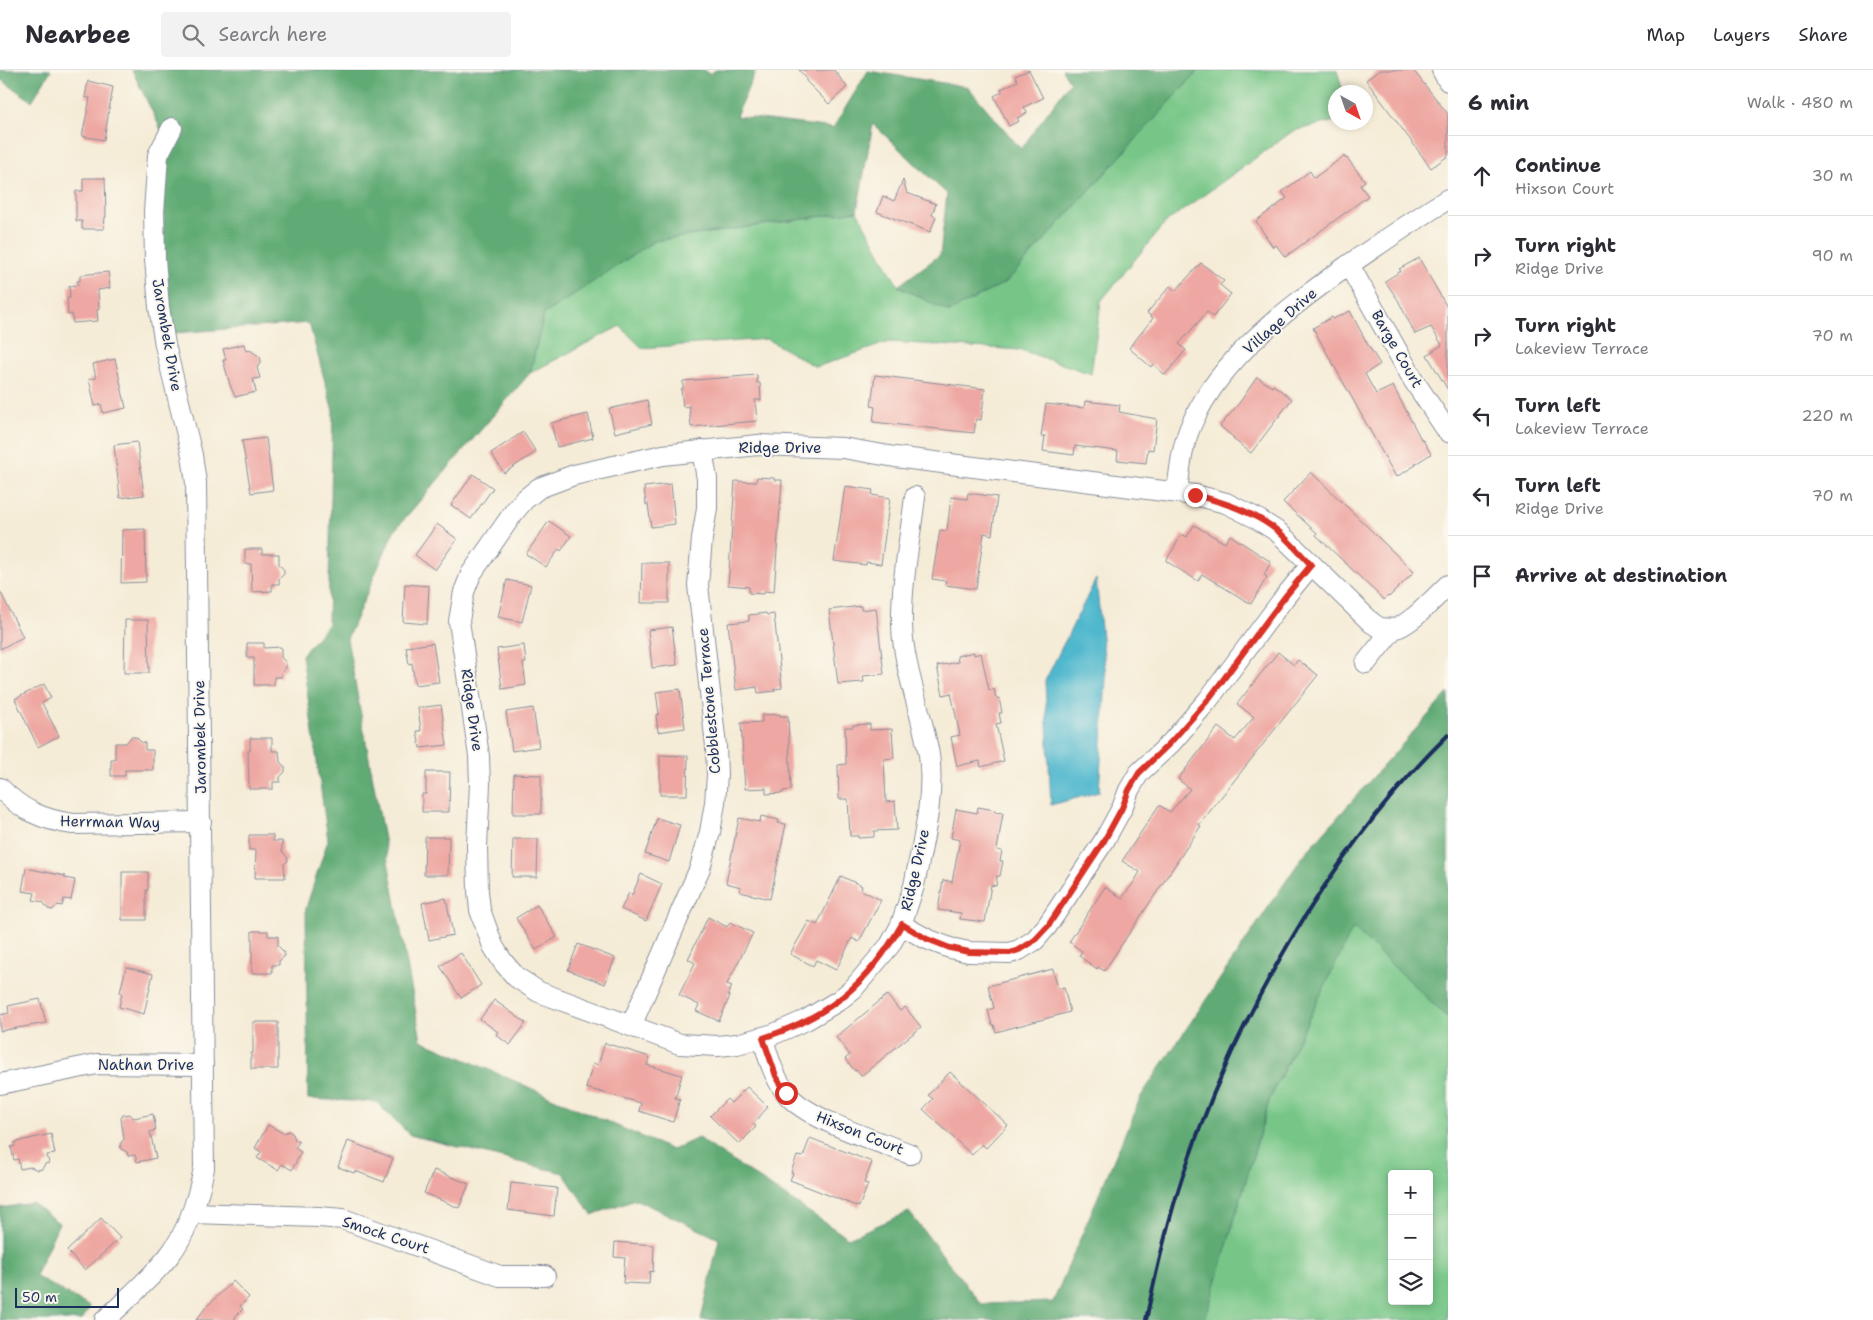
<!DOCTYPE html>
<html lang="en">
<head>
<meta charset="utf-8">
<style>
  body { margin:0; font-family:"Shantell Sans",sans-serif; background:#f2f2f3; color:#2b2b33 }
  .controls { position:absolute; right:15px; bottom:15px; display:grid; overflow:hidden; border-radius:5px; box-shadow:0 2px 8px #0003 }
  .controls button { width:45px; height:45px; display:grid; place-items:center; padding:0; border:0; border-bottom:1px solid #e1e1e2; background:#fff; color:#2b2b33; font:25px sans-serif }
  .compass { position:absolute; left:1328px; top:15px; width:45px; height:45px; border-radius:50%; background:#fff; box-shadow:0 2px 8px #0003; rotate:140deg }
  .scale { position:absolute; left:15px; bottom:12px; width:104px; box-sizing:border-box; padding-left:5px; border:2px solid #1b2f5e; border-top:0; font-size:14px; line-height:18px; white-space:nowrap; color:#1b2f5e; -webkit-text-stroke:4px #fbf7ec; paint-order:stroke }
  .stop { position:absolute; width:15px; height:15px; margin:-11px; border:4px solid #d93025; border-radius:50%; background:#fff }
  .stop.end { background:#d93025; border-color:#fff; box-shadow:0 1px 5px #0008 }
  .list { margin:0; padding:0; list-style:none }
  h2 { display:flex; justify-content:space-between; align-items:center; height:65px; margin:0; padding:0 20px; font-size:21px }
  h2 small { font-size:16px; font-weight:400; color:#7c7c81 }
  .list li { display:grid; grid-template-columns:32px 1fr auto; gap:15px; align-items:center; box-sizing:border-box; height:80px; padding:0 20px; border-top:1px solid #e1e1e2 }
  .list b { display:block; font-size:19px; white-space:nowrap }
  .list p { margin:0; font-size:16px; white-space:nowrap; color:#7c7c81 }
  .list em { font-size:16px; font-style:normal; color:#7c7c81 }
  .icon { flex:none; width:28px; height:28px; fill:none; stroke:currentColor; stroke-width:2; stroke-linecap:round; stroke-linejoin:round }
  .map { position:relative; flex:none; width:1448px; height:1250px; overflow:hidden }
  header { display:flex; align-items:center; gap:30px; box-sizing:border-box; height:70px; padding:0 25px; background:#fff; border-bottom:1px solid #e1e1e2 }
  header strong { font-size:24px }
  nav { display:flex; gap:28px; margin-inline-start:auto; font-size:18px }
  .search { width:350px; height:45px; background:#f2f2f3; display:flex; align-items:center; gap:12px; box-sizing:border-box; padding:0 18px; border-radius:5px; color:#7c7c81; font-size:19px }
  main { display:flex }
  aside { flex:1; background:#fff }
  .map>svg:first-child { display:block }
  .green { fill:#77c687; stroke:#497a72; fill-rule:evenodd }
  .forest { fill:#61ab74; stroke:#3e6d69 }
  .water { fill:#4fb8cd; stroke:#357496 }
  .building { fill:#eea7a2 }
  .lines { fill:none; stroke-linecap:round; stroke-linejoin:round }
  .minor-casing { stroke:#888e9a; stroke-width:22 }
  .minor { stroke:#fff; stroke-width:20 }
  .rail { stroke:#1b2f5e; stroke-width:4 }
  .route { stroke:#d93025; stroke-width:6 }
  .labels { text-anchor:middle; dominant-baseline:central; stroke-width:4; stroke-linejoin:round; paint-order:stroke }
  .street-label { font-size:15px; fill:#1b2f5e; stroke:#fbf7ec }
</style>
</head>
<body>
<header>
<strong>Nearbee</strong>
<div class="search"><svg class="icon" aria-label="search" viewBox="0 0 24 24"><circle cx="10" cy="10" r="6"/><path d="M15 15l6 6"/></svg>Search here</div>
<nav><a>Map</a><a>Layers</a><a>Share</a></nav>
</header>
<main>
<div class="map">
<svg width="1448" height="1250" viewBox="0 0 1448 1250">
  <rect width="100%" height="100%" fill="#fbf7ec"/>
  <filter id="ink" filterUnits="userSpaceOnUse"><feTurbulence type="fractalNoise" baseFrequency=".02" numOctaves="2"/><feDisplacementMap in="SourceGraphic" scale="10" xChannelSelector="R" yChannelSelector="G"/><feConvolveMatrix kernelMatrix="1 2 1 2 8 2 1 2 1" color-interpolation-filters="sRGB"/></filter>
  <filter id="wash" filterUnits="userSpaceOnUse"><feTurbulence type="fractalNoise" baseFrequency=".0096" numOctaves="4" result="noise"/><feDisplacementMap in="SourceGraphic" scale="20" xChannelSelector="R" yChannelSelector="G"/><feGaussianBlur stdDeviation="1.12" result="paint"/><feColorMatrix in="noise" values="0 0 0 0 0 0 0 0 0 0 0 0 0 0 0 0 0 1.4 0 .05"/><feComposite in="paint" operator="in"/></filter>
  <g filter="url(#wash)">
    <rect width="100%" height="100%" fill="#f5ecd7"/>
    <g class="green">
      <path d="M1199,0H1337L1343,22H1336L1335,51L1293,61L1165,153L1101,231L1091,304L1021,280L889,272L816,297L767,269L642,278L620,256L530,303L544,244L654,171L857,141L898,216L949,242L1006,212Z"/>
      <path d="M1353,857L1448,948V1250H1205L1270,1028ZM1392,1104H1429V1231H1392Z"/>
    </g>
    <g class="forest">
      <path d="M0,0H51L32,31L0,9Z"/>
      <path d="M132,0H704L709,4L716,0H756L736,46L833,58L868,1L968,17L1021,79L1070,12L1062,0H1199L1006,212L949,242L898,216L940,185L947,124L873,54L857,141L654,171L544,244L530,303L394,461L347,569L421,970L672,1080L698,1068L848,1168L909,1142L981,1234L1053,1232L1141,1026L1303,786L1448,623V948L1353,858L1270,1028L1205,1250H701L719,1169L635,1129L592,1145L563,1103L410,1065L376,1032L308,1029L306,838L328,770L302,585L328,554L333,341L309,253L161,264L166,70Z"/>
      <path d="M32,1133L59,1153L35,1206L90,1237L82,1250H0V1138Z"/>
    </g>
    <path class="water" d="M1096,509L1106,607L1099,722L1051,735L1045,611Z"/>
    <g id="blocks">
      <g class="building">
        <path d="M799,0H834L847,17L829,34L806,11V8Z"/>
        <path d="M1029,0L1043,28L1024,37L1027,43L1017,48L1019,51L1009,56L994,26L1002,22L1001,19L1018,11L1015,6Z"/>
        <path d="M1380,0H1413L1448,44V86L1431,98L1366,10Z"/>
        <path d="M88,11L113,17L104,70L82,66L90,28L85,27Z"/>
        <path d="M1344,86L1346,89L1347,88L1365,111L1360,115L1368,126L1285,187L1276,175L1273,177L1256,151L1287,128L1282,122L1310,101L1314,108Z"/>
        <path d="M83,108H105L106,147H105L104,159H82V151H76V121H83Z"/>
        <path d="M903,110L907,123L936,134L932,145L936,147L930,162L877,142L883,126L894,131Z"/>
        <path d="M1419,188L1448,239V320L1427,285L1442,275L1431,257L1415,264L1398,230L1385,211L1401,201L1399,199Z"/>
        <path d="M1201,193L1224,211L1220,215L1231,224L1213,247L1207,242L1179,274L1186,280L1165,305L1153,294L1151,297L1129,278L1153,248L1147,243L1170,216L1175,221Z"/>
        <path d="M108,202L110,218L98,220L99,239L97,240L98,251L73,253L72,244L68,245L67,228H70L69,216L78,215L77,211H80V205Z"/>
        <path d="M1350,241L1368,275L1380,294L1365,304L1376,324L1393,316L1422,371L1423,370L1431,384L1415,394L1416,395L1396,407L1313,258L1332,247L1333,249Z"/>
        <path d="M244,274L246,281L250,280L260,287L261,291L257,298L260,308L253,309L256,322L235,327L230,315L223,290H226L223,279Z"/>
        <path d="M115,289L126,338L103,343L101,334L95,336L89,309L96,308L93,294Z"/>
        <path d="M757,305V313H760L761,330H755L757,351L691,357L689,336L683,337L681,319H683V311Z"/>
        <path d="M875,305L985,319L981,350L976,349L974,363L873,352L875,337L871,336Z"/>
        <path d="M1257,307L1272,317L1273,315L1292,329L1251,383L1233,369L1234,368L1220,356L1240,332Z"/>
        <path d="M647,330L652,354L615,363L609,339Z"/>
        <path d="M1085,331L1120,335L1119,342L1157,349L1153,380L1148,379L1146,393L1117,390L1118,381L1075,376L1074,385L1043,381L1045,366H1041L1046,334L1084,338Z"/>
        <path d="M588,344L593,368L557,377L551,353Z"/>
        <path d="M523,362L536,382L504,403L491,383Z"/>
        <path d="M266,368L273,420L251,423L242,371Z"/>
        <path d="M137,372L144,425L120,428L114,375Z"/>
        <path d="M1311,402L1414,502L1389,527L1388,526L1384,530L1316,465L1317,463L1283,432Z"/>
        <path d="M473,404L493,418L471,449L451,435Z"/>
        <path d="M757,407L774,408V410H782L774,522L764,521V524L749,523V517L728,515L735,411L756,412Z"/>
        <path d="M671,414L675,454L651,457L648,434L646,435L644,417Z"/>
        <path d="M845,416L873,420L872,425L890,428L881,494L866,492V495L834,491Z"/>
        <path d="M968,423L997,427L992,465L984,463L976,519L945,515L946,511L932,509L940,460L947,461L951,427L967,429Z"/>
        <path d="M549,451L571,466L561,481L559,479L546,497L526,484Z"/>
        <path d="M437,454L457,469L435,500L415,485Z"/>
        <path d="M1194,455L1225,473L1230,465L1271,492L1264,505L1267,507L1251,534L1202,504L1198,511L1166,491L1182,464L1187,467Z"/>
        <path d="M145,459L146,512L121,513L122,460Z"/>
        <path d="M245,479H262V484H279V494L284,500V504L279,509V514H272V521L252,522L251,494H245Z"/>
        <path d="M642,493H669V533H641Z"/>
        <path d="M507,510L531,515L522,552L498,547Z"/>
        <path d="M405,514L429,516L427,554L403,552Z"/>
        <path d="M0,521L23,567L0,579Z"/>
        <path d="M861,536V540L876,538L884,604L863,606L864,612L838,614L829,540Z"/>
        <path d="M766,543L767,545L774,544L782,618L774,619L775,621L758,623L757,617L736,620L728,553L749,551V545Z"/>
        <path d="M125,550H148L149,603H124Z"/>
        <path d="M672,557L677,595L652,598L648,560Z"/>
        <path d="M247,573H264V578L281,577V587L286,593V598L281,603V607H274V615H254V588H247Z"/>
        <path d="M433,573L439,612L415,615L412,593L409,594L406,577Z"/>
        <path d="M524,575L526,593H523L526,615L502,619L497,579Z"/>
        <path d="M974,582V585L981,583L989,620L994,619L996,628H999L1002,643H999L1001,653L996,654L1004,691L981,697L980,691L957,696L951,667L960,665L951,623L943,625L937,596L958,592L957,586Z"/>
        <path d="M1278,582L1294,595L1298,590L1318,605L1199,755L1201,756L1104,901L1098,897L1097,899L1079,886L1082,881L1069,872L1105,817L1122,828L1132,815L1140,802L1122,791L1159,735L1170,742L1190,719L1178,709L1218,657L1235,670L1254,647L1237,634Z"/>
        <path d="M44,614L51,628L42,633L59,666L38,677L15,629Z"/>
        <path d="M680,619L685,658L658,662L656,645L659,644L656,622Z"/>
        <path d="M441,635L447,675L420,678L417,661H421L418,638Z"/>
        <path d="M533,638L539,677L512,681L506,642Z"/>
        <path d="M780,644V646H788L791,720L783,721V723L766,724V718L745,719L741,653L762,652V645Z"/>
        <path d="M870,654V660L892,659L894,688L884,689L886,732L895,731L897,760L874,761V767L858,768V766H850L848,729H839L838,695L846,694L845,657H853V655Z"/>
        <path d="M131,667H136L141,672L145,673V680H153V700H125V706H111V689H115V673H126Z"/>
        <path d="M250,668H272V681H279L280,692L285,697V702L280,707V712H273V719H249L248,681H250Z"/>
        <path d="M660,685L688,686L687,725H660Z"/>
        <path d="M426,702H450L449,742H422V724H426Z"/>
        <path d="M514,704L541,705V744H513Z"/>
        <path d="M978,737L995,740V742L1003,743L997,780L1002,781L1000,791H1003L1000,806H997L996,816L991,815L985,852L960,849L961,843L938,840L943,810L952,812L960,770L951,768L956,739L977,743Z"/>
        <path d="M761,746L779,750L778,753L786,754L770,829L740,822L741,817L726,813L739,748L760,752Z"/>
        <path d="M657,748L680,755L669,792L645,784Z"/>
        <path d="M249,765H273V771H282V781L287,787L288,791L284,794L285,808H255L256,780H249Z"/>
        <path d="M425,767H449L448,805H424Z"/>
        <path d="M513,769H538L537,807H512Z"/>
        <path d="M26,798L65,806V808L75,810L71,830L64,829L62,836L58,835L52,840L48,839L43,832L33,830L35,823L22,821Z"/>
        <path d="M122,802H148V820H146V850H122Z"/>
        <path d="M641,804L662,814L646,851L621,839L629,823L632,825Z"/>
        <path d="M841,806L862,816L861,820L881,830L859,872L852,868L836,900L816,890L813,896L790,884L809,851L817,855Z"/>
        <path d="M446,828L453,865L429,870L422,833Z"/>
        <path d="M537,835L557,867L536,880L516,848Z"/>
        <path d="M708,847L727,857L730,852L753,863L727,914L732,916L728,925L730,926L719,951L696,941L699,935L679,925L695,893L688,889Z"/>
        <path d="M252,861H268V866H278V876L284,882V887L279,891V895H272V903H252Z"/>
        <path d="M578,874L615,888L605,914L568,900Z"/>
        <path d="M461,883L481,915L461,928L440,896Z"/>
        <path d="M126,897L153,904L144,944L119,937L122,923L120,922Z"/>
        <path d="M1053,899L1058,919L1064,917L1070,942L996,962L994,955H992L988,940L994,938L988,916Z"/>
        <path d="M887,925L900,941L905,937L921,957L861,1006L856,1000L855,1001L845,989L850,985L836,967Z"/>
        <path d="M40,929L46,953L0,961V945L9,943L8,936Z"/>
        <path d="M494,930L526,953L510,975L496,965L498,962L480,949Z"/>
        <path d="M253,952H278V999H251V983H253Z"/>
        <path d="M605,973L650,987L647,995L682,1005L675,1028L680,1029L673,1052L639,1041L641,1033L586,1018L593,993L598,995Z"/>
        <path d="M950,1002L1008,1055L986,1078L982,1074L972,1085L923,1039L933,1029L928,1025Z"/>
        <path d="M747,1017L768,1037L753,1054L756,1057L739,1074L710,1046L727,1029L731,1033Z"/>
        <path d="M129,1044L134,1048L153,1044L156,1060L150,1062L156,1088L137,1092L135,1085L128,1086L127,1082L121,1079L120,1074L124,1069L121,1048L123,1045Z"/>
        <path d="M268,1055L283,1063L289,1061L293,1064L295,1070L299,1072L295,1078L301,1082L292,1100L282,1094L278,1100L257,1088L261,1082L255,1078Z"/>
        <path d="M51,1064L55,1084L47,1085L49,1093L45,1094L42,1099L37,1100L31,1097L20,1099L18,1089L14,1090L11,1077L15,1076L14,1073L24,1070Z"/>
        <path d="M810,1068L872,1092L864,1113L868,1114L859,1137L790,1110L793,1103L791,1102L797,1086L803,1087Z"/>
        <path d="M348,1071L393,1088L384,1112L355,1101L354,1103L338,1097Z"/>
        <path d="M434,1100L469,1114L459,1138L424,1123Z"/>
        <path d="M511,1113L557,1118L554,1146L508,1140Z"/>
        <path d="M101,1148L120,1168L85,1200L67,1181Z"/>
        <path d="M615,1172L654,1175L653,1202L650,1201L649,1214L623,1213L625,1188L614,1187Z"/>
        <path d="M233,1211L249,1227L240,1236L243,1239L235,1247V1250H196L207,1236Z"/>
      </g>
    </g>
  </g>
  <g filter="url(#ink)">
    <use href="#blocks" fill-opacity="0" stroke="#888e9a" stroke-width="1"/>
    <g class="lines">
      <g class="minor-casing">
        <g id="minor">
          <path d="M1442,0L1448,11"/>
          <path d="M1349,195L1414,311L1448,362"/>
          <path d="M1177,422C1180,398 1182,375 1192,353C1222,286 1290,237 1347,196C1381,173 1414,150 1448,129"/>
          <path d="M915,427C910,469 901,513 902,555C903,597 922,643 929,685C935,728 922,774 914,816L901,855L890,875L853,919L838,931L806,950L774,964L737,974L718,976L680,974L539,922L516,907L503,892L493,876L480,840L478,821L477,776L480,714L479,686L459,551L464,522L471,504L514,442L524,430L539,418L574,405L663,385L758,375L843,378L895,387L1195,425L1226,433L1256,448L1278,462L1372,553L1380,558L1393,559"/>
          <path d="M1366,593L1393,559C1411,555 1434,528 1448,515"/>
          <path d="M0,718C21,740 43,750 73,754L201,752"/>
          <path d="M901,855L927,869L950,878L969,882L1010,883L1019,880L1035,870L1047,856L1104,771L1122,738L1129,720L1139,703L1171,673L1208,630L1284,528L1311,495"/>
          <path d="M631,956L700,798L710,762L715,733L717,705L716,676L698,515L702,469L707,438V409L702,380"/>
          <path d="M763,968C768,987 774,1008 787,1024C808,1050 878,1071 910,1084"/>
          <path d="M0,1014L97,994L203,995"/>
          <path d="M192,1143L319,1147L343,1149L500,1206H545"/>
          <path d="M105,1250C126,1230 149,1210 168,1187C188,1162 198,1129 204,1098L196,413L192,385L165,275L159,237L155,189L154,142L158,85L172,58"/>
        </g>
      </g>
      <use href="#minor" class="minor"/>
      <path class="rail" d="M1146,1250C1156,1202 1167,1154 1182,1108C1234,951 1330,780 1448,665"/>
    </g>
  </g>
  <g class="lines" filter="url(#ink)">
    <path class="route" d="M786,1023L776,1006L763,968C828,947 868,914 902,854L927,869L950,878L969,882L1010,883L1019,880L1035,870L1048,856L1104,771L1122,738L1129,720L1139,703L1170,673L1208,630L1284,528L1311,495C1301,484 1290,472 1279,462C1255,442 1224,432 1195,425"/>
  </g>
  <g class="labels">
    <g class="street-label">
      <text transform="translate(1280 251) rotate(-41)">Village Drive</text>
      <text transform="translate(167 265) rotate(80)">Jarombek Drive</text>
      <text transform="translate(1397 279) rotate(60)">Barge Court</text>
      <text x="780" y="378">Ridge Drive</text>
      <text transform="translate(709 631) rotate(-95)">Cobblestone Terrace</text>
      <text transform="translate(472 640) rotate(82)">Ridge Drive</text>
      <text transform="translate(200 667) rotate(-91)">Jarombek Drive</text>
      <text transform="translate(110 752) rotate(1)">Herrman Way</text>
      <text transform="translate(915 800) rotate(-77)">Ridge Drive</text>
      <text x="146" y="995">Nathan Drive</text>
      <text transform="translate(860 1063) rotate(22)">Hixson Court</text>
      <text transform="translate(386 1165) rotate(18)">Smock Court</text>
    </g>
  </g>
</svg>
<div class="controls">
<button>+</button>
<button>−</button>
<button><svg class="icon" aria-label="layers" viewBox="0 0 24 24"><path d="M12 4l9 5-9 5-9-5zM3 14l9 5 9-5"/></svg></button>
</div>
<svg class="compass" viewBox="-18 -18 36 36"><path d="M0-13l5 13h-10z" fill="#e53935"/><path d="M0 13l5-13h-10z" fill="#7c7c81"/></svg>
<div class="scale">50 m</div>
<div class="stop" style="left:786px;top:1023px"></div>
<div class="stop end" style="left:1195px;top:425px"></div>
</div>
<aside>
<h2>6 min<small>Walk · 480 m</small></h2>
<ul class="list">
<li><svg class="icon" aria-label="ahead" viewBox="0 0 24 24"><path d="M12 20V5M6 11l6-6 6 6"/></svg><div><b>Continue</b><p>Hixson Court</p></div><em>30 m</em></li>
<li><svg class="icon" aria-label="right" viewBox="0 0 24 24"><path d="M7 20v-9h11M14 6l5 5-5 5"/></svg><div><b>Turn right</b><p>Ridge Drive</p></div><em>90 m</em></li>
<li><svg class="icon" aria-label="right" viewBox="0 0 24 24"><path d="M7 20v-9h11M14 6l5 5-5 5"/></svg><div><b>Turn right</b><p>Lakeview Terrace</p></div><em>70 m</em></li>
<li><svg class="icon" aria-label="left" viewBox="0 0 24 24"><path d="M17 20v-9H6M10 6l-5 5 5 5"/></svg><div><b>Turn left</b><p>Lakeview Terrace</p></div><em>220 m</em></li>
<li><svg class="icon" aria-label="left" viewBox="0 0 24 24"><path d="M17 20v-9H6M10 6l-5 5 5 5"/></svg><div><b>Turn left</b><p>Ridge Drive</p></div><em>70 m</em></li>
<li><svg class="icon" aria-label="arrive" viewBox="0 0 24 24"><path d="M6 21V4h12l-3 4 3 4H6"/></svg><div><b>Arrive at destination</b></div></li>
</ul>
</aside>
</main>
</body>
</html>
